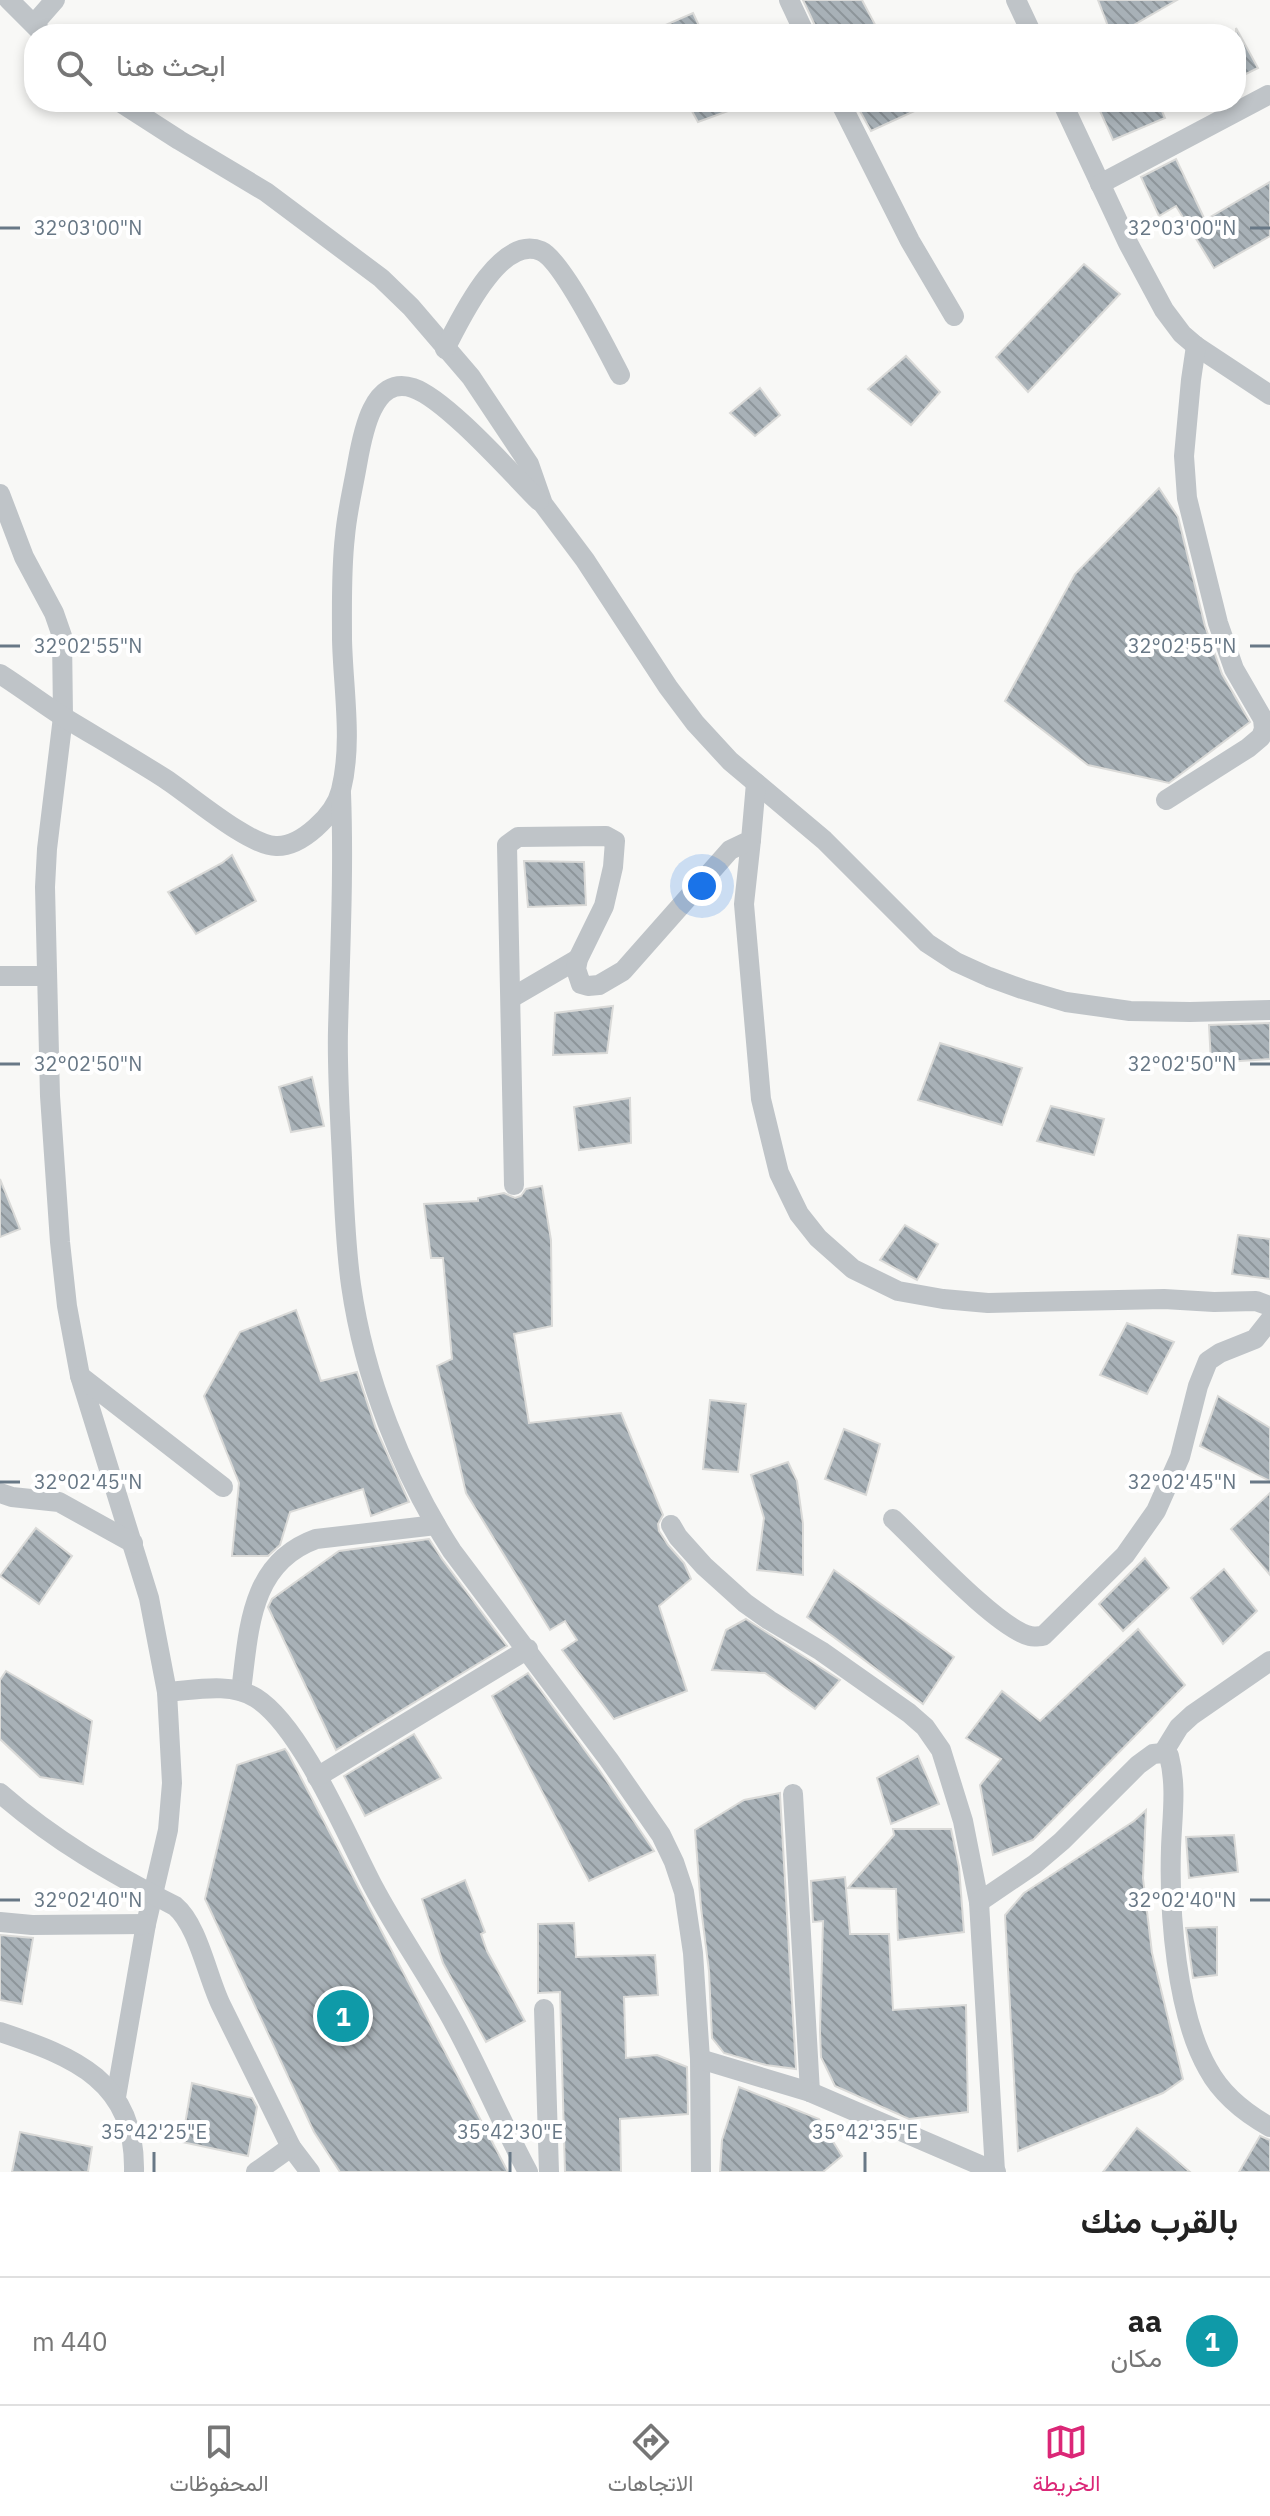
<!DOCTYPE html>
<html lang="ar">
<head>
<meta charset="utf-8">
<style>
  body { margin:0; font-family:"IBM Plex Sans",Vazirmatn,sans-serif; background:#f2f2f2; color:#222; direction:rtl }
  .you { position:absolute; left:702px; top:886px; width:28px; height:28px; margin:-20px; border:6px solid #fff; border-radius:50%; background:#1a73e8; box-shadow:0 0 0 12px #1a73e833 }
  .badge { display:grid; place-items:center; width:52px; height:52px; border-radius:50%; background:#db2777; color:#fff; font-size:26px; font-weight:700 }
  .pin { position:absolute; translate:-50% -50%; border:4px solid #fff; box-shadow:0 2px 8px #0006 }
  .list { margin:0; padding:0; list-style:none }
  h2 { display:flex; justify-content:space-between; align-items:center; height:104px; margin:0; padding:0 32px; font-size:34px }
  h2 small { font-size:26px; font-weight:400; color:#767676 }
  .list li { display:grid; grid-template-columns:52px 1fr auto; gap:24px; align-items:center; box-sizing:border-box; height:128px; padding:0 32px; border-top:2px solid #e0e0e0 }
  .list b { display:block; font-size:30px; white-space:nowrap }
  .list p { margin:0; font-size:26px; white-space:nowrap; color:#767676 }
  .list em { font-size:26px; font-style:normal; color:#767676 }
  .icon { flex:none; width:44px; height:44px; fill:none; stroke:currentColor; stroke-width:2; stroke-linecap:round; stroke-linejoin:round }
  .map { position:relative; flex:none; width:1270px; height:2172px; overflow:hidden; direction:ltr }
  .search { position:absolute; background:#fff; box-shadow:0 4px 12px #0003; left:24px; right:24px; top:24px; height:88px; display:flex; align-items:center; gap:20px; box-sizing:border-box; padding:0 28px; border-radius:32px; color:#767676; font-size:30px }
  .sheet { height:232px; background:#fff }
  nav { display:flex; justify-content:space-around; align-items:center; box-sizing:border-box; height:112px; border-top:2px solid #e0e0e0; background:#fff; font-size:22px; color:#767676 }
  nav a { display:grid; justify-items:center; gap:4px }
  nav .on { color:#db2777 }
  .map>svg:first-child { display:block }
  .building { fill:url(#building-back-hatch); stroke:#dadad8; stroke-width:2 }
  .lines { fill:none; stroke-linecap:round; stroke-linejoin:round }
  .minor { stroke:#bfc4c8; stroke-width:20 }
  .ticks { fill:none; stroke:#687886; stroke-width:3 }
  .ticks-label { font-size:20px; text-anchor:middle; fill:#687886; stroke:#fff; stroke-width:8; stroke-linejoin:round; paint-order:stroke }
</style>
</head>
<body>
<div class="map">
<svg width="1270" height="2172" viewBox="0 0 1270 2172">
  <defs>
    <pattern id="building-back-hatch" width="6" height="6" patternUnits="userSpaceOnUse" patternTransform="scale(2)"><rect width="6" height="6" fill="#a8b1b7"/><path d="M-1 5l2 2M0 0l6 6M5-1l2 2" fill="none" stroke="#8d959a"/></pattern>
  </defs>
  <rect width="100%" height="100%" fill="#f8f8f6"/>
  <g class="building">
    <path d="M803,0H862L880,34H819Z"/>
    <path d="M1098,0H1177L1118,34H1111Z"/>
    <path d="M693,13L703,34H645Z"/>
    <path d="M1236,28L1258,68L1236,79Z"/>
    <path d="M687,102H747V104L698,122Z"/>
    <path d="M855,102H934L871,131Z"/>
    <path d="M1096,102H1158L1165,118L1113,140Z"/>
    <path d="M1176,159L1205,220L1270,182V236L1214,268L1176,206L1159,216L1141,177Z"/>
    <path d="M1084,264L1120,294L1028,392L996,357Z"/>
    <path d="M906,356L940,392L911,425L868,389Z"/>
    <path d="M760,388L780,415L755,436L730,413Z"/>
    <path d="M1159,488L1178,517L1205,626L1222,674L1250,722L1169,783L1088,765L1005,701L1075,574Z"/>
    <path d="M232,855L256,901L196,934L168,892L222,863Z"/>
    <path d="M524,861L584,862L586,905L528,907Z"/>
    <path d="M613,1006L607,1053L553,1055L555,1013Z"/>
    <path d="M1270,1023V1059L1211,1063L1209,1025Z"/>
    <path d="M940,1043L1022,1068L1002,1125L918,1100Z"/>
    <path d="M312,1077L324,1126L291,1132L279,1087Z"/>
    <path d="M630,1098L631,1143L579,1150L574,1107Z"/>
    <path d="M1051,1106L1104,1119L1094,1155L1037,1141Z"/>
    <path d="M0,1179L20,1229L0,1237Z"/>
    <path d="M542,1186L551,1240L552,1326L514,1334L529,1423L621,1413L663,1515L658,1524L659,1531L668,1545L684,1563L691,1579L659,1606L687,1691L614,1719L562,1650L577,1640L565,1621L550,1630L466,1493L437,1366L452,1359L443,1258H431L424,1204L478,1201V1198L504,1193L515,1198L521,1196L526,1189Z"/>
    <path d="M905,1225L938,1244L917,1280L880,1260Z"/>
    <path d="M1238,1235L1270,1239V1279L1232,1274Z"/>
    <path d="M296,1310L321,1381L357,1372L376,1429L409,1502L371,1516L363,1489L290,1512L280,1545L268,1556H232L239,1483L204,1396L240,1332Z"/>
    <path d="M1127,1323L1174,1342L1147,1394L1100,1375Z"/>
    <path d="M1218,1396L1270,1428V1481L1200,1446Z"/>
    <path d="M710,1400L746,1404L738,1472L703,1469Z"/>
    <path d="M844,1429L880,1444L866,1495L825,1479Z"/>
    <path d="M788,1462L797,1481L803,1524V1575L757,1570L764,1518L751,1475Z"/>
    <path d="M1270,1493V1575L1231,1529Z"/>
    <path d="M36,1528L72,1556L39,1604L0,1576Z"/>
    <path d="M429,1539L442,1559L507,1646L336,1750L268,1607L272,1599L339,1551Z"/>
    <path d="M1145,1558L1169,1588L1123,1631L1099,1604Z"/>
    <path d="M1224,1569L1257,1611L1223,1644L1191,1598Z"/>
    <path d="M834,1570L954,1657L923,1704L807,1617Z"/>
    <path d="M746,1619L840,1680L815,1709L765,1673L712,1670L726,1630Z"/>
    <path d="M1138,1629L1185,1685L1033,1840L993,1855L980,1785L1001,1759L966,1738L1002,1691L1040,1721Z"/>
    <path d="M6,1671L92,1721L83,1784L40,1777L0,1739V1680Z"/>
    <path d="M528,1673L598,1768L654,1851L589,1881L492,1696Z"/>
    <path d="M414,1734L441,1778L365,1816L344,1776Z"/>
    <path d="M285,1749L288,1753L508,2172H340L314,2132L205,1899L237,1765Z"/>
    <path d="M918,1756L939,1804L891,1824L877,1778Z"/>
    <path d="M780,1793V1795L796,2069L766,2065L724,2053L712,2038L709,1971L701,1908L695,1830L744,1800Z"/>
    <path d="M1146,1810L1143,1878L1152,1953L1183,2079L1163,2093L1018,2151L1005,1915L1024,1893L1134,1821Z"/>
    <path d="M893,1829H951L959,1867L964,1932L898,1940L896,1889L848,1888L894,1835Z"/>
    <path d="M1234,1835L1238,1872L1189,1878L1186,1837Z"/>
    <path d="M845,1877L850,1934H889L893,2010L966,2005L968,2112L909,2119L835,2086L821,2057L820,2031L823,1921L813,1922L811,1881Z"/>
    <path d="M465,1880L485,1932L481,1934L487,1951L525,2021L486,2042L443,1963L422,1899Z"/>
    <path d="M574,1923L576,1957L655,1955L658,1995L624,1997L626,2058L657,2055L687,2067L688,2114L620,2119L621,2172H565L560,1992L538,1993V1924Z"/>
    <path d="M1217,1927V1975L1193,1978L1186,1928Z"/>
    <path d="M0,1935L33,1938L22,2004L0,2000Z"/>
    <path d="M192,2083L252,2098L257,2107L248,2156L182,2142Z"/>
    <path d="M739,2087L819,2119L842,2156L823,2172H720L722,2140Z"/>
    <path d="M1137,2128L1167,2152L1190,2172H1103Z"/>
    <path d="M20,2132L92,2147L88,2172H12Z"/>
    <path d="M1260,2136L1270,2140V2172H1239Z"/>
  </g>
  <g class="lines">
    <g class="minor">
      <path d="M9,0L43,34"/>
      <path d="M789,0L805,34"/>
      <path d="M1016,0L1032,34"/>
      <path d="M34,24L55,0"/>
      <path d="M120,102L179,140L266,192L381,278L411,307L471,377L529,464L543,504L585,560L668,687L695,723L730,761L824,840L927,943L956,962L989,977L1022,989L1066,1002L1130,1011L1190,1012L1270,1010"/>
      <path d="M840,102L910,241L954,316"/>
      <path d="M1062,102L1128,243L1164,310L1182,334L1196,346L1270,395"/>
      <path d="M1100,184L1268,95"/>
      <path d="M445,349C459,322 500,233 541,251C562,260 607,350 620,375"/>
      <path d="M0,494L24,557L54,613L62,636L63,717L47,849L45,887L50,1096L60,1242L67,1306L80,1376L149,1598L167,1692L172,1783L168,1830L146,1924L116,2097"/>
      <path d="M0,674C22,688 43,704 65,718C98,738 131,757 164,778C189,794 249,846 276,846C301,847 335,815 341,790C353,742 343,688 342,639C342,605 341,570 345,536C347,512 353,488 357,465C362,437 372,374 413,388C446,399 512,474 539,501"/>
      <path d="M341,793C344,872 340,951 338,1030C337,1073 340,1115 342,1158C344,1201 345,1243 351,1285C364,1377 402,1474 452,1551L609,1760L661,1835L674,1862L684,1892L693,1953L700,2059L701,2172"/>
      <path d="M1166,800L1248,748L1261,737L1264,729L1263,719L1234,669L1218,623L1187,498L1184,456L1191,380L1196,346"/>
      <path d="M751,840L744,904L761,1099L779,1173L799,1214L818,1238L853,1269L898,1291L943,1299L988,1303L1164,1299L1214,1302L1256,1301L1270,1306"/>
      <path d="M0,976H46"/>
      <path d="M511,998L578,959"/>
      <path d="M514,1185L507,845L518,837L606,836L615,841L613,867L604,906L578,959L576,969L581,984L588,986L599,985L623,971L730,850L751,840L756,783"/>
      <path d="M80,1376L223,1487"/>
      <path d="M0,1493L12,1497L59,1502L133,1543"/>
      <path d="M893,1519C921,1545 997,1628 1030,1636C1034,1637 1039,1636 1043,1636L1125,1555L1156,1511L1180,1457L1198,1386L1208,1361L1220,1353L1255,1339L1270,1320"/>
      <path d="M671,1525L678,1537L704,1566L745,1603L769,1620L821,1651L909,1713L925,1727L941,1750L963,1821L979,1902L995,2171"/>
      <path d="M241,1691C249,1631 249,1563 316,1539L436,1525"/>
      <path d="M167,1692C196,1690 230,1682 256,1698C302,1727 348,1839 374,1888C399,1935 430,1978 455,2025C481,2073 502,2124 528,2172"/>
      <path d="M1163,1753L1179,1727L1192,1715L1270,1661"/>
      <path d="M317,1777L528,1649"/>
      <path d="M0,1793C55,1841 111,1873 175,1906C198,1925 207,1976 221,2005L291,2147L310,2172"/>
      <path d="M793,1794L810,2092"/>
      <path d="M979,1902L1035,1864L1062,1841L1138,1765L1153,1754L1163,1753L1169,1756C1177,1786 1172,1818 1171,1848C1169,1912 1176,2013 1208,2069C1222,2095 1245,2113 1270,2127"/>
      <path d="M0,1922L32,1925L146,1924"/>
      <path d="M544,2009L549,2172"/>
      <path d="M0,2032C75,2057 136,2081 134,2172"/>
      <path d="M700,2059L810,2092L996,2172"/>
      <path d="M256,2172L291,2147"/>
    </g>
  </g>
  <path class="ticks" d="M0,228H20M1250,228H1270M0,646H20M1250,646H1270M0,1064H20M1250,1064H1270M0,1482H20M1250,1482H1270M0,1900H20M1250,1900H1270M154,2152V2172M510,2152V2172M865,2152V2172"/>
  <g class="ticks-label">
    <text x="88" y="235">32°03'00"N</text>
    <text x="1182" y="235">32°03'00"N</text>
    <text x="88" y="653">32°02'55"N</text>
    <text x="1182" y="653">32°02'55"N</text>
    <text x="88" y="1071">32°02'50"N</text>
    <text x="1182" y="1071">32°02'50"N</text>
    <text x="88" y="1489">32°02'45"N</text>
    <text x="1182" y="1489">32°02'45"N</text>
    <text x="88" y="1907">32°02'40"N</text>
    <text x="1182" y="1907">32°02'40"N</text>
    <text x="154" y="2139">35°42'25"E</text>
    <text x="510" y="2139">35°42'30"E</text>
    <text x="865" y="2139">35°42'35"E</text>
  </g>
</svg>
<div class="you"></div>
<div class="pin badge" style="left:343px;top:2016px;background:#0f9aa8">1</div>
<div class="search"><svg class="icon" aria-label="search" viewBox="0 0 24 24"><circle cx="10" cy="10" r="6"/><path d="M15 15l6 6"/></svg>ابحث هنا</div>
</div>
<section class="sheet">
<h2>بالقرب منك<small></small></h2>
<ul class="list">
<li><span class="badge" style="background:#0f9aa8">1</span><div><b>aa</b><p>مكان</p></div><em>440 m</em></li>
</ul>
</section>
<nav>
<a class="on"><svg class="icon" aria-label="map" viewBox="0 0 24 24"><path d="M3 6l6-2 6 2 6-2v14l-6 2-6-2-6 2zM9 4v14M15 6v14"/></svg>الخريطة</a>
<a><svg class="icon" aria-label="directions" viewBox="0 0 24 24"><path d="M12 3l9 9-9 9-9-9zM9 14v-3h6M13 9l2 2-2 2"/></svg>الاتجاهات</a>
<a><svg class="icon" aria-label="saved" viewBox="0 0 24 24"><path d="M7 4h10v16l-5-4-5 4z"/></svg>المحفوظات</a>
</nav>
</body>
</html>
